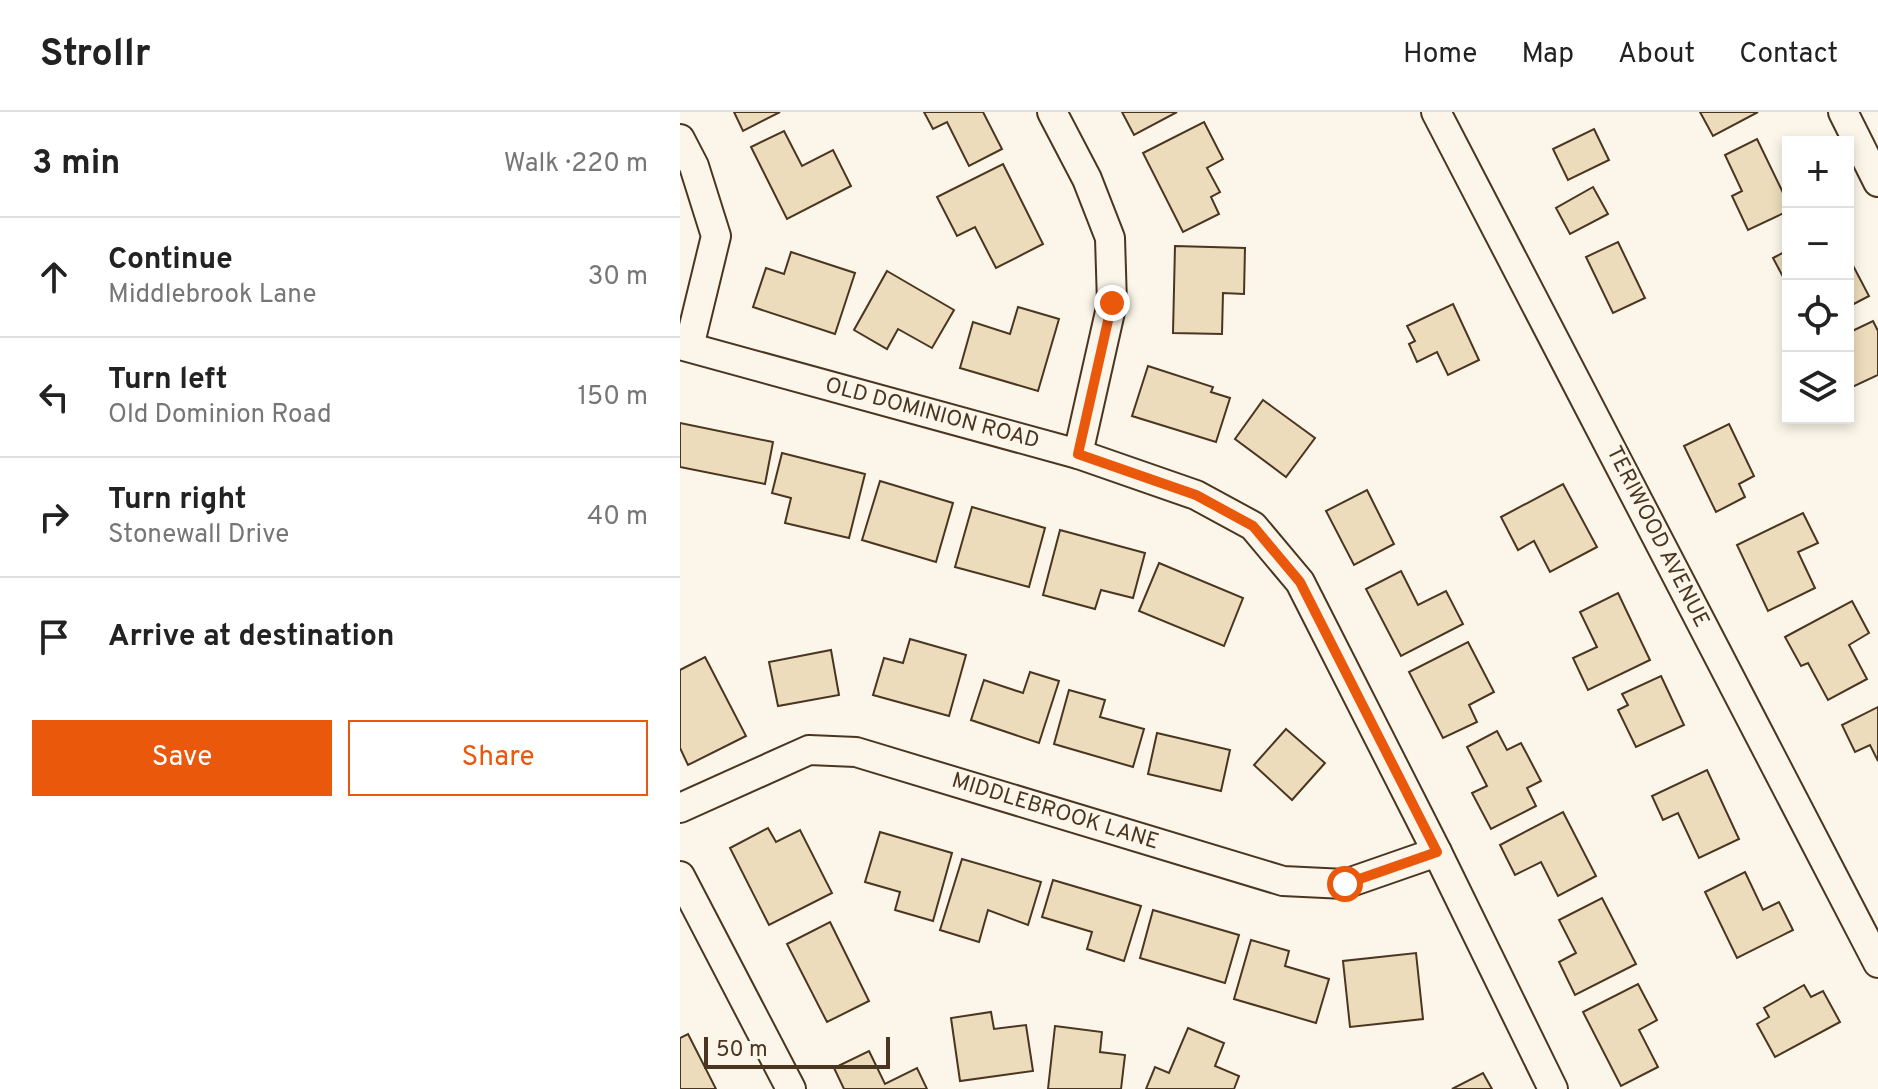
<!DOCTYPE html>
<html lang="en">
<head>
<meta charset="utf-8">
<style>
  body { margin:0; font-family:Overpass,sans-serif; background:#f6f6f6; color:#222 }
  .controls { position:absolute; right:24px; top:24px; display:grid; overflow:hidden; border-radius:0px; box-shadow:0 4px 12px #0003 }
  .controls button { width:72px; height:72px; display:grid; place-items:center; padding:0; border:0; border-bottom:2px solid #e0e0e0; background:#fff; color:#222; font:40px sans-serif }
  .scale { position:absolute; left:24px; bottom:20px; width:186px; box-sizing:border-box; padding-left:8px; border:4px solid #4a3520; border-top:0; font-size:22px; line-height:28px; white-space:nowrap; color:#4a3520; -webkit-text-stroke:6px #fbf6e9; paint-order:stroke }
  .stop { position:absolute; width:24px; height:24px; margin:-18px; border:6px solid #ea580c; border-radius:50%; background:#fff }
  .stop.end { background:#ea580c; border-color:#fff; box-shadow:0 2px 8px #0008 }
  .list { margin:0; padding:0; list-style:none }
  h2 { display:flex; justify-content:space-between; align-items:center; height:104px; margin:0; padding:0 32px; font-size:34px }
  h2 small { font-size:26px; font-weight:400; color:#767676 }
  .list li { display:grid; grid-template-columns:52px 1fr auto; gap:24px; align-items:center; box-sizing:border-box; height:120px; padding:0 32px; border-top:2px solid #e0e0e0 }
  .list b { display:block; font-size:30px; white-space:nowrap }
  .list p { margin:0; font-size:26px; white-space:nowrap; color:#767676 }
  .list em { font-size:26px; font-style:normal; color:#767676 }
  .actions { display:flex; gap:16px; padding:24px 32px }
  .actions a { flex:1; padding:18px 0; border:2px solid #ea580c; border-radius:0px; text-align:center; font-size:28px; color:#ea580c }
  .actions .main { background:#ea580c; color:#fff }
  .icon { flex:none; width:44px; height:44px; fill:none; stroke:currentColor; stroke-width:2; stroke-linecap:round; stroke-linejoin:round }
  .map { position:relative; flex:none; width:1198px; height:977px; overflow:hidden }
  header { display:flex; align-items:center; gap:48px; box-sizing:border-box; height:112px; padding:0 40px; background:#fff; border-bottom:2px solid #e0e0e0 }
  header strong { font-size:38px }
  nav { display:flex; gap:44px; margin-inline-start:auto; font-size:28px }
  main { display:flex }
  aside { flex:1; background:#fff }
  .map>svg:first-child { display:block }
  .building { fill:#ecdcbc; stroke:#4a3520; stroke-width:2 }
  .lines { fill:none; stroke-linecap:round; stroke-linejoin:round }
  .minor-casing { stroke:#4a3520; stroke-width:32 }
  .minor { stroke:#fbf6e9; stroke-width:28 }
  .route { stroke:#ea580c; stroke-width:10 }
  .labels { text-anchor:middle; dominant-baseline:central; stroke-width:6; stroke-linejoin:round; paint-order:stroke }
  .street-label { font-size:22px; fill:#4a3520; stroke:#fbf6e9 }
</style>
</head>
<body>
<header>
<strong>Strollr</strong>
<nav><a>Home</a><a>Map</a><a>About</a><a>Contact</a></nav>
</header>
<main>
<aside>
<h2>3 min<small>Walk · 220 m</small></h2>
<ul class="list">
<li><svg class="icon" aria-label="ahead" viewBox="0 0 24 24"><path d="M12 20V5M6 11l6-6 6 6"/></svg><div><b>Continue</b><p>Middlebrook Lane</p></div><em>30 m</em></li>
<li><svg class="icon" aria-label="left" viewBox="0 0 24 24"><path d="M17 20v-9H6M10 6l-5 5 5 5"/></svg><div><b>Turn left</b><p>Old Dominion Road</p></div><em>150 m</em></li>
<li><svg class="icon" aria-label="right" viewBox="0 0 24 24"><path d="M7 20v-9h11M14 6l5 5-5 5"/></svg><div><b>Turn right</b><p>Stonewall Drive</p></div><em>40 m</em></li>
<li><svg class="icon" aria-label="arrive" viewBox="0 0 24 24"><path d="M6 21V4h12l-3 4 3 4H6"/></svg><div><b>Arrive at destination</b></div></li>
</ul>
<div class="actions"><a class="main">Save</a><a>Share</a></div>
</aside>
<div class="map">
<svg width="1198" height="977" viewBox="0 0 1198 977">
  <rect width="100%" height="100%" fill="#fbf6e9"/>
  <g class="building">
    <path d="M54,0H100L63,19Z"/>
    <path d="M244,0H303L322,37L289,54L267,10L253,17Z"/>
    <path d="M442,0H497L454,23Z"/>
    <path d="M1020,0H1078L1033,24Z"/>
    <path d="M524,10L543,47L527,56L540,80L531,85L539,102L503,120L463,41Z"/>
    <path d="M914,17L929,48L888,68L873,37Z"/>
    <path d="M104,19L122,54L153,38L171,74L107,107L71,35Z"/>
    <path d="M1077,27L1108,91V99L1068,118L1052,84L1062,79L1045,43Z"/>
    <path d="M323,52L363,132L316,156L295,115L277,124L257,85Z"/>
    <path d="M913,75L928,102L890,122L876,96Z"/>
    <path d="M938,130L965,186L933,201L906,145Z"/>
    <path d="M495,134L565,136L564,182L543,181L542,222L493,221Z"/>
    <path d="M1108,138V174L1093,146Z"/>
    <path d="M111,140L175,161L155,222L73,195L86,156L104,162Z"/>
    <path d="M1168,144L1189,184L1168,195Z"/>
    <path d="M207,159L274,198L252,236L218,217L207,237L174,218Z"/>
    <path d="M773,192L799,248L768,263L757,240L737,250L729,232L735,229L727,214Z"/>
    <path d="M338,195L379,207L358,279L280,256L293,210L330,222Z"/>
    <path d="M1193,209L1198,219V263L1168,277V221Z"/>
    <path d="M468,254L533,275L531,280L550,286L536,330L452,304Z"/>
    <path d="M583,288L635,326L606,365L555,327Z"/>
    <path d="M0,311L93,330L85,372L0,355Z"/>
    <path d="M1049,312L1074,364L1059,372L1065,385L1036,400L1004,334Z"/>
    <path d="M102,341L185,362L169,426L105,411L111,386L92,381Z"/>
    <path d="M200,369L273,391L256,450L182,428Z"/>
    <path d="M883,372L917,435L870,460L854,429L838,438L821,405Z"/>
    <path d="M687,378L714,432L674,453L646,399Z"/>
    <path d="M292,395L365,416L349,475L275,455Z"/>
    <path d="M1123,401L1138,431L1118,440L1135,476L1088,499L1057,433Z"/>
    <path d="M380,418L465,441L453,486L421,478L415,497L363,483Z"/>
    <path d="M479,451L563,486L544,534L459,499Z"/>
    <path d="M721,459L738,493L766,479L783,512L721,544L686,477Z"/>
    <path d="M938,481L970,548L908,578L893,546L917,535L900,500Z"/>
    <path d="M1172,489L1189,521L1169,533L1187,567L1148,588L1128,551L1121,554L1105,525Z"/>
    <path d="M230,527L286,543L269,604L193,583L204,546L223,551Z"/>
    <path d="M788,530L814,580L789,593L797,610L763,626L729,560Z"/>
    <path d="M151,538L159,583L98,594L89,550Z"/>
    <path d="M25,545L66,624L8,653L0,636V558Z"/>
    <path d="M350,560L379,569L359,631L291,608L304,568L343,581Z"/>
    <path d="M981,564L1004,613L956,635L938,598L948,593L942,582Z"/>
    <path d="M389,578L425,588L420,605L464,617L453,655L374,632Z"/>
    <path d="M1198,595V649L1190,633L1175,640L1162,613Z"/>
    <path d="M606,617L645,651L612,688L574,653Z"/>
    <path d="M817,619L827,638L841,631L861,669L847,676L856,694L811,717L792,681L807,674L787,635Z"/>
    <path d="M477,621L550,638L541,679L468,662Z"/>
    <path d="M1027,658L1059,727L1019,746L998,701L983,708L972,684Z"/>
    <path d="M883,700L916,764L878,784L861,750L835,763L820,733Z"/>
    <path d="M88,716L96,730L120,718L152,781L89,813L50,736Z"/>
    <path d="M200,720L272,741L253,809L215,798L220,780L185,770Z"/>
    <path d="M282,747L361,770L348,813L308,798L299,830L260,818Z"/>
    <path d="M1065,760L1083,798L1099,790L1113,818L1057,846L1025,780Z"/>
    <path d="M373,768L461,794L444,849L407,837L412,820L362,805Z"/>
    <path d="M922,786L956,852L895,883L879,850L896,841L879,808Z"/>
    <path d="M473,798L559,823L545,871L460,846Z"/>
    <path d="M150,810L189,889L147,910L107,832Z"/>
    <path d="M571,828L609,839L605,854L649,867L636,911L554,887Z"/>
    <path d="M736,841L743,907L670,915L663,849Z"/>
    <path d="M958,872L977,908L959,918L978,955L941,974L903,900Z"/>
    <path d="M1124,873L1131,885L1143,879L1160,910L1095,945L1077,912L1089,905L1084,896Z"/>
    <path d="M311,900L314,917L346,913L353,959L280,969L271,906Z"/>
    <path d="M375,914L422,920L420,940L445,943L441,977H368Z"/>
    <path d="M508,916L544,931L535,954L559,964L554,977H466L475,955L489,961Z"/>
    <path d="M8,922L36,977H0V926Z"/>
    <path d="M189,939L205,972L237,956L247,977H164L154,956Z"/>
    <path d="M803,961L812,977H772Z"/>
  </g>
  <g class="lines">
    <g class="minor-casing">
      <g id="minor">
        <path d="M372,0L407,67L430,126L432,191L398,342"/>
        <path d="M756,0L1198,851"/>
        <path d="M1163,0L1198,70"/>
        <path d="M0,27L14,54L36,124L9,235"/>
        <path d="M0,233L398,342L516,383L573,414L620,470L757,740L873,977"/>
        <path d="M0,696L129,638L176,640L603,769L665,772L757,740"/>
        <path d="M0,764L111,977"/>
      </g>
    </g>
    <use href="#minor" class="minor"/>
  </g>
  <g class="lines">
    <path class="route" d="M432,191L398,342L516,383L573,414L620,470L757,740L665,772"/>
  </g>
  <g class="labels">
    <g class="street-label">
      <text transform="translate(252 302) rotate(15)">OLD DOMINION ROAD</text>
      <text transform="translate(977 425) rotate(63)">TERIWOOD AVENUE</text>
      <text transform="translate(375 700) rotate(17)">MIDDLEBROOK LANE</text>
    </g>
  </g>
</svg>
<div class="controls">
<button>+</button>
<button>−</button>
<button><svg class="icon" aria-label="locate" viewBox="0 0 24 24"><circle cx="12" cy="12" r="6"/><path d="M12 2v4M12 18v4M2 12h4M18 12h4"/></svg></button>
<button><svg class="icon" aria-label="layers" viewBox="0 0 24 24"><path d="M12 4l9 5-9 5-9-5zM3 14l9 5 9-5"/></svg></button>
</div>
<div class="scale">50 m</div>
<div class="stop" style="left:665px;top:772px"></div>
<div class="stop end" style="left:432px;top:191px"></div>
</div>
</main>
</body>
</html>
